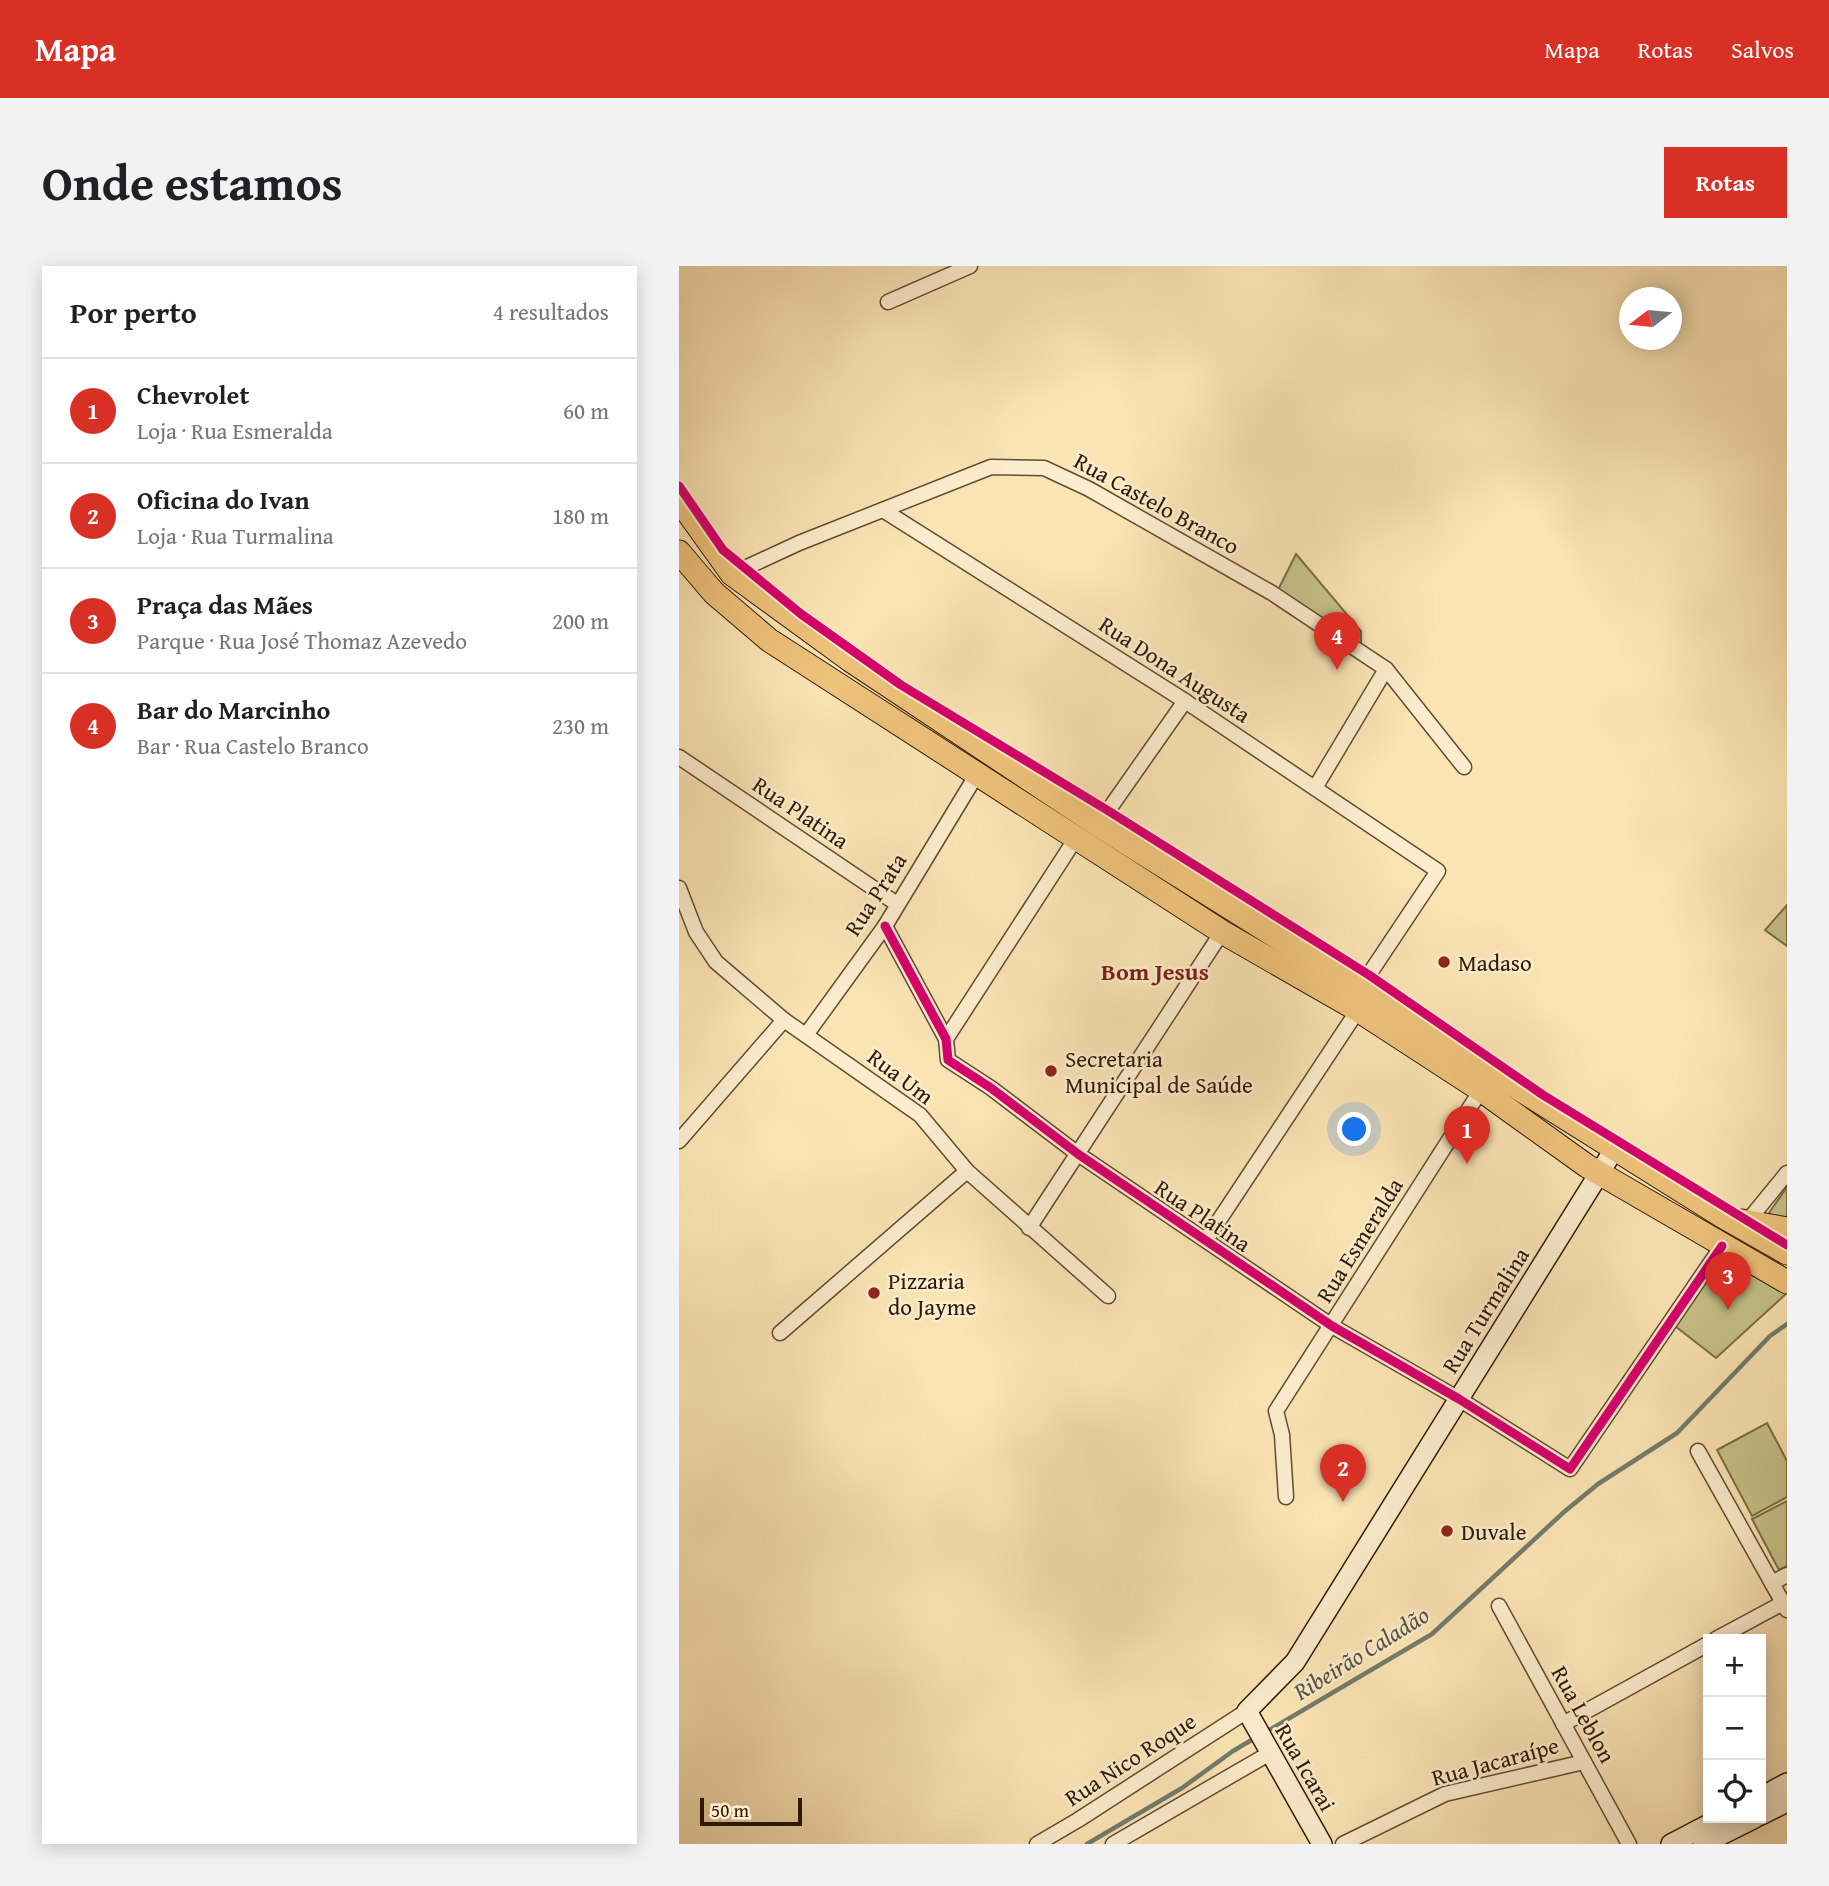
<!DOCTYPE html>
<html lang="pt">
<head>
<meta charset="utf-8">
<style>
  body { margin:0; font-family:"Gentium Book Plus",serif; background:#f2f2f2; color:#202124 }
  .controls { position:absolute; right:21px; bottom:21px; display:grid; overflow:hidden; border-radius:0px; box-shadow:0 4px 18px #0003 }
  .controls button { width:63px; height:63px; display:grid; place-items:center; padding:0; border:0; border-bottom:2px solid #e0e0e0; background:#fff; color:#202124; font:35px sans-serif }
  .compass { position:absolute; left:940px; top:21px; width:63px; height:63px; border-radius:50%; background:#fff; box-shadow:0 4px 18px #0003; rotate:254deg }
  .scale { position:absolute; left:21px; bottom:18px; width:102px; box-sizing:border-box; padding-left:7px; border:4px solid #2e1904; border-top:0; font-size:19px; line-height:24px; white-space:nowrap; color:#2e1904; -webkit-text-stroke:5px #fcedce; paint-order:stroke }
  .you { position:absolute; left:676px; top:864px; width:24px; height:24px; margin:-18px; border:5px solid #fff; border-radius:50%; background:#1a73e8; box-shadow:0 0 0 10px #1a73e833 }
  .badge { display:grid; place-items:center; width:46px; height:46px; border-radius:50%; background:#d93025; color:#fff; font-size:23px; font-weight:700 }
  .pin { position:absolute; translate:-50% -58px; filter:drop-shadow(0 2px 4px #0008) }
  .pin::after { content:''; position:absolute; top:37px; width:24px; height:21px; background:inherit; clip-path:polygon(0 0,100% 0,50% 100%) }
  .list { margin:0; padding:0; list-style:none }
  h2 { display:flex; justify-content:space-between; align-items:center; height:91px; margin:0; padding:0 28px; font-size:30px }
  h2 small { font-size:23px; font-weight:400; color:#757577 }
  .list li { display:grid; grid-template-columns:46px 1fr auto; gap:21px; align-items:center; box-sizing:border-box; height:105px; padding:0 28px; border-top:2px solid #e0e0e0 }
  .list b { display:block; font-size:26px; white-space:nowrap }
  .list p { margin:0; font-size:23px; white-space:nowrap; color:#757577 }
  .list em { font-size:23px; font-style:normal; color:#757577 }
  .icon { flex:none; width:38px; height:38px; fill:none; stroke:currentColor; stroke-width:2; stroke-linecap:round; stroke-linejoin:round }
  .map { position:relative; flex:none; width:1108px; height:1578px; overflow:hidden; border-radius:0px }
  header { display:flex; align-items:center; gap:42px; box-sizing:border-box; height:98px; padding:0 35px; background:#d93025; color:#fff }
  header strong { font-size:33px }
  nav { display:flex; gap:38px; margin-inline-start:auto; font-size:24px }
  .intro { display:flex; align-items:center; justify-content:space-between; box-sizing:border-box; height:168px; padding:0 42px }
  h1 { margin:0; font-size:49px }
  .button { padding:18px 32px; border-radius:0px; background:#d93025; color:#fff; font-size:24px; font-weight:700 }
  main { display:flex; gap:42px; padding:0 42px }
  aside { flex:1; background:#fff; border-radius:0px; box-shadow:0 4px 18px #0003 }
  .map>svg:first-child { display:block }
  .green { fill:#c6c288; stroke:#7a6e46; stroke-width:2 }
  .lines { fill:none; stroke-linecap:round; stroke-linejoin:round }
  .stream { stroke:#727c6b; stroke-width:4.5 }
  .street-casing { stroke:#614c30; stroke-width:17 }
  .secondary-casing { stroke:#2e1904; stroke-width:22 }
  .primary-casing { stroke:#2e1904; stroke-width:25 }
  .street { stroke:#fcedce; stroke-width:14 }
  .secondary { stroke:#fcedce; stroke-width:19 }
  .primary { stroke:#eec27a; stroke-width:23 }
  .cycleway-casing { stroke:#fcedce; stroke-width:13 }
  .cycleway { stroke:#d6006c; stroke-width:9 }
  .poi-dot { fill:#8f2418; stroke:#fcedce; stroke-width:2.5 }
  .labels { text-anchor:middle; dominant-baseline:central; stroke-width:5; stroke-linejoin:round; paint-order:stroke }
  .street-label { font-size:23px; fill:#2e1904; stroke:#fcedce }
  .poi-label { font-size:23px; fill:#2e1904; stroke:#fcedce; text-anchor:start }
  .neighbourhood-label { font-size:24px; font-weight:bold; fill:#7a1f14; stroke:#fcedce }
  .water-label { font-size:24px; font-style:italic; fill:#565340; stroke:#fcedce }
</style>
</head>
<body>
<header>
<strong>Mapa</strong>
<nav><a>Mapa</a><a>Rotas</a><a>Salvos</a></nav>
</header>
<div class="intro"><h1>Onde estamos</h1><a class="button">Rotas</a></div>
<main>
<aside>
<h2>Por perto<small>4 resultados</small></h2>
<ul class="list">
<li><span class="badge">1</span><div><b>Chevrolet</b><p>Loja · Rua Esmeralda</p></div><em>60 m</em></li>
<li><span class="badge">2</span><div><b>Oficina do Ivan</b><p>Loja · Rua Turmalina</p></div><em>180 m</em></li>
<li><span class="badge">3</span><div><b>Praça das Mães</b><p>Parque · Rua José Thomaz Azevedo</p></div><em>200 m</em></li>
<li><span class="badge">4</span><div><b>Bar do Marcinho</b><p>Bar · Rua Castelo Branco</p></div><em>230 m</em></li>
</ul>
</aside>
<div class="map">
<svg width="1108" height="1578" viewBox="0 0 1108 1578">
  <rect width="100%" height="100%" fill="#fbe4b4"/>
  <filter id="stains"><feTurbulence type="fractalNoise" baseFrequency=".00286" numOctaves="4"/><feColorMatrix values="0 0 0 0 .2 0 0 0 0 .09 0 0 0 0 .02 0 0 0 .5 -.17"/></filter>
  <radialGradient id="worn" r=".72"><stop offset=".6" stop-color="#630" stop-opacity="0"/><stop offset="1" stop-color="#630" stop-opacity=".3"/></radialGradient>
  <g class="green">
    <path d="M617,288L682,365V382L599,324Z"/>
    <path d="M1108,639V680L1086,664Z"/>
    <path d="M1108,921V959L1095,956L1090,947Z"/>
    <path d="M1053,993L1108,1027L1037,1092L996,1060L1036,1001L1045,994Z"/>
    <path d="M1088,1157L1108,1195V1231L1073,1250L1038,1184Z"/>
    <path d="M1108,1235V1300L1100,1304L1073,1253Z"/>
  </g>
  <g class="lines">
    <g class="stream">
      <path d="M587,1466L753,1368L885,1246L919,1218L998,1167L1091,1070L1108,1058"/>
      <path d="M408,1578L503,1522L554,1485L576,1472"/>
    </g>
    <g class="street-casing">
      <g id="street">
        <path d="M209,36L291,0"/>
        <path d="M204,244L506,435L759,605L681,722"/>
        <path d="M53,308L120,277L312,201L365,202L410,223L593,327L707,403L785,501"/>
        <path d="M0,491L218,638"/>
        <path d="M636,522L707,403"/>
        <path d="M419,559L506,435"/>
        <path d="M0,622L17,666L37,696L105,754L241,849L288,905L429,1030"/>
        <path d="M206,660L267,773L269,794L312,822L399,888L653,1060L780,1133L891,1203L1043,980"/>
        <path d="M127,769L206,660L298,508"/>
        <path d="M267,773L397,572"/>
        <path d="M0,875L105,754"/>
        <path d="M1070,959L1068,956L1108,907"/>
        <path d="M350,962L543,666"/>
        <path d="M527,974L679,744"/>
        <path d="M101,1067L288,905"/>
        <path d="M1019,1185L1108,1344"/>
        <path d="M607,1231L603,1169L597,1145L802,824"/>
        <path d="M1093,1317L1108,1309"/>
        <path d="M820,1340L950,1578"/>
        <path d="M1037,1373L1104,1337"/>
        <path d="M884,1458L1029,1378"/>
        <path d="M358,1578L399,1554L568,1445"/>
        <path d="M434,1578L591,1487"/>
        <path d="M664,1578L766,1528L905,1496"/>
      </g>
    </g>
    <g class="secondary-casing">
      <g id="secondary">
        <path d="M1082,1531L1108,1517"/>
        <path d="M1082,1549L1108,1536"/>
        <path d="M643,1578L568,1445L616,1396L936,882"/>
        <path d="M992,1578L1042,1552"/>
        <path d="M1024,1578L1076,1552"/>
      </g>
    </g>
    <g class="primary-casing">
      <g id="primary">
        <path d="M0,234L53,308L171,394L419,559L1043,950L1108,987"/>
        <path d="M0,286L35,327L90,374L543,666L679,744L802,824L908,900L1108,1016"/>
        <path d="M1063,955L1108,963"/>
      </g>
    </g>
    <use href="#street" class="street"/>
    <use href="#secondary" class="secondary"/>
    <use href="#primary" class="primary"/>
    <g class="cycleway-casing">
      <g id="cycleway">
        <path d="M0,220L44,284L122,348L222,419L428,544L690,709L864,829L1108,979"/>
        <path d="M206,660L267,773L269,794L312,822L399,888L653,1060L780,1133L891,1203L1043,980"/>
      </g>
    </g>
    <use href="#cycleway" class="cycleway"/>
  </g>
  <g class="poi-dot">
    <circle cx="765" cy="696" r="7"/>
    <circle cx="372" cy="805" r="7"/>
    <circle cx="195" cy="1027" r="7"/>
    <circle cx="768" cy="1265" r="7"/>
  </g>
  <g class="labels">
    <g class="street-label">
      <text transform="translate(478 237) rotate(29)">Rua Castelo Branco</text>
      <text transform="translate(496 403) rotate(33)">Rua Dona Augusta</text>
      <text transform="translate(122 546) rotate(34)">Rua Platina</text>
      <text transform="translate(196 628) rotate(-57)">Rua Prata</text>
      <text transform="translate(222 810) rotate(37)">Rua Um</text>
      <text transform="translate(524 949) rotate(34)">Rua Platina</text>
      <text transform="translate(680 974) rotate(-58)">Rua Esmeralda</text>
      <text transform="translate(806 1044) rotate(-58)">Rua Turmalina</text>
      <text transform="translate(905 1448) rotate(61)">Rua Leblon</text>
      <text transform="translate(451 1493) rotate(-33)">Rua Nico Roque</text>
      <text transform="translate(816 1495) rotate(-15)">Rua Jacaraípe</text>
      <text transform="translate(627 1501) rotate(60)">Rua Icarai</text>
    </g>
    <g class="poi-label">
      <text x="779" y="696">Madaso</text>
      <text x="386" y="792">Secretaria<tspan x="386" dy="26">Municipal de Saúde</tspan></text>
      <text x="209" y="1014">Pizzaria<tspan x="209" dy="26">do Jayme</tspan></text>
      <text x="782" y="1265">Duvale</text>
    </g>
    <g class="neighbourhood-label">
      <text x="476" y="705">Bom Jesus</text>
    </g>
    <g class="water-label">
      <text transform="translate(682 1387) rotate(-32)">Ribeirão Caladão</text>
    </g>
  </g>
  <rect width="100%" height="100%" filter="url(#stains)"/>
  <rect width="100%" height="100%" fill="url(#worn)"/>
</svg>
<div class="controls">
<button>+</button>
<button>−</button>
<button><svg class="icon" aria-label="locate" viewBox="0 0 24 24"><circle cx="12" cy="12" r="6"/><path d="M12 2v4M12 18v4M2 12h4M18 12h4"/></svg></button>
</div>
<svg class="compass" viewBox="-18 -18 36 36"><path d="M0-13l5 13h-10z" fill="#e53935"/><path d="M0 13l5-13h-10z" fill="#757577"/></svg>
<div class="scale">50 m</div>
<div class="you"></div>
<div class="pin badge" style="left:788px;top:898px">1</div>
<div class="pin badge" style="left:664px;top:1236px">2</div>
<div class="pin badge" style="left:1049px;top:1044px">3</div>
<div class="pin badge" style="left:658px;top:404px">4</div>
</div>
</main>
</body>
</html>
